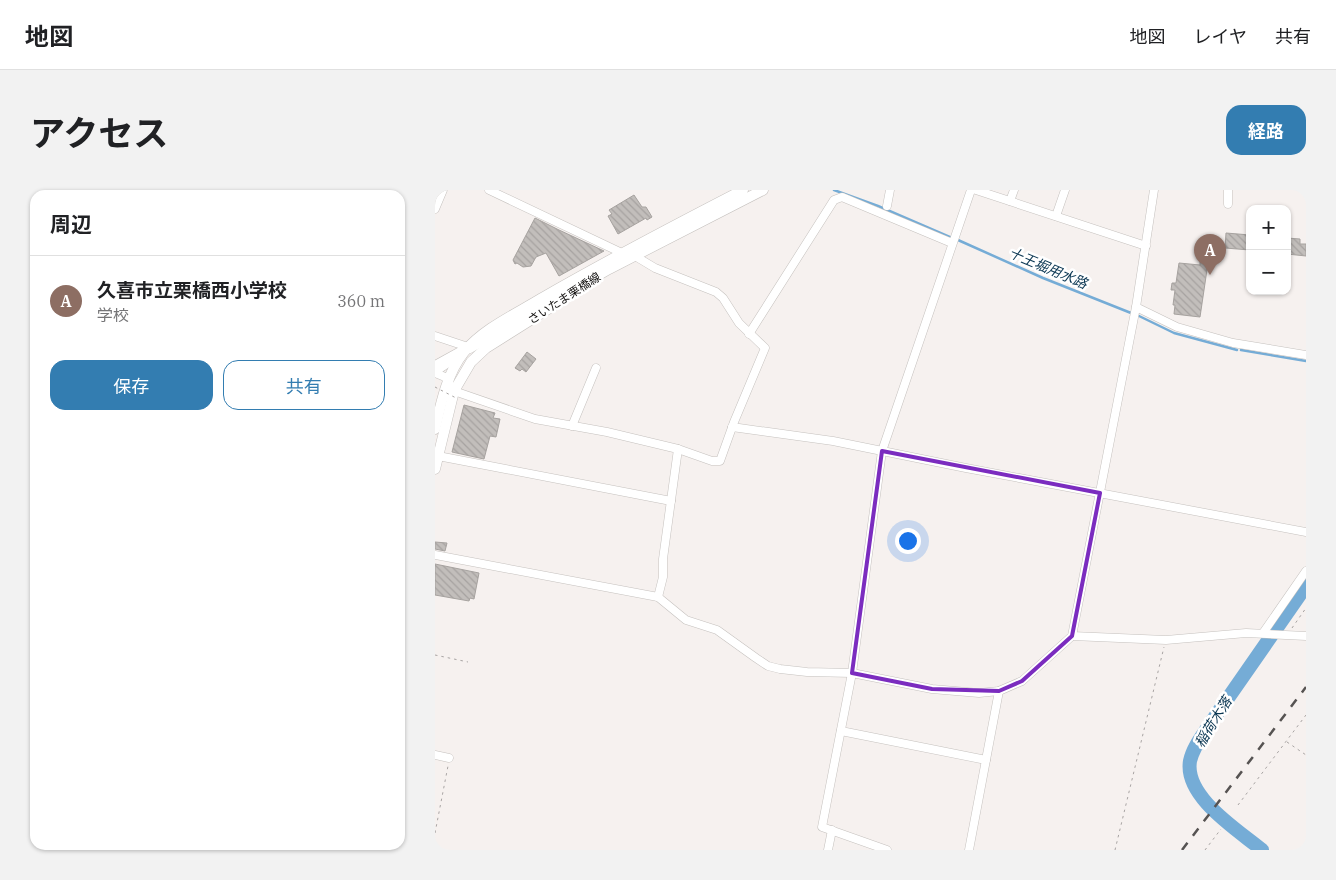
<!DOCTYPE html>
<html lang="ja">
<head>
<meta charset="utf-8">
<style>
  body { margin:0; font-family:"IBM Plex Serif","Noto Sans JP",serif; background:#f2f2f2; color:#202124 }
  .controls { position:absolute; right:15px; top:15px; display:grid; overflow:hidden; border-radius:10px; box-shadow:0 1px 4px #0004 }
  .controls button { width:45px; height:45px; display:grid; place-items:center; padding:0; border:0; border-bottom:1px solid #e0e0e0; background:#fff; color:#202124; font:25px sans-serif }
  .you { position:absolute; left:472px; top:350px; width:18px; height:18px; margin:-12px; border:4px solid #fff; border-radius:50%; background:#1a73e8; box-shadow:0 0 0 8px #1a73e833 }
  .badge { display:grid; place-items:center; width:32px; height:32px; border-radius:50%; background:#337db1; color:#fff; font-size:16px; font-weight:700 }
  .pin { position:absolute; translate:-50% -41px; filter:drop-shadow(0 1px 2px #0008) }
  .pin::after { content:''; position:absolute; top:26px; width:18px; height:15px; background:inherit; clip-path:polygon(0 0,100% 0,50% 100%) }
  .list { margin:0; padding:0; list-style:none }
  h2 { display:flex; justify-content:space-between; align-items:center; height:65px; margin:0; padding:0 20px; font-size:21px }
  h2 small { font-size:16px; font-weight:400; color:#757577 }
  .list li { display:grid; grid-template-columns:32px 1fr auto; gap:15px; align-items:center; box-sizing:border-box; height:90px; padding:0 20px; border-top:1px solid #e0e0e0 }
  .list b { display:block; font-size:19px; white-space:nowrap }
  .list p { margin:0; font-size:16px; white-space:nowrap; color:#757577 }
  .list em { font-size:16px; font-style:normal; color:#757577 }
  .actions { display:flex; gap:10px; padding:15px 20px }
  .actions a { flex:1; padding:11px 0; border:1px solid #337db1; border-radius:15px; text-align:center; font-size:18px; color:#337db1 }
  .actions .main { background:#337db1; color:#fff }
  .map { position:relative; flex:none; width:871px; height:660px; overflow:hidden; border-radius:15px }
  header { display:flex; align-items:center; gap:30px; box-sizing:border-box; height:70px; padding:0 25px; background:#fff; border-bottom:1px solid #e0e0e0 }
  header strong { font-size:24px }
  nav { display:flex; gap:28px; margin-inline-start:auto; font-size:18px }
  .intro { display:flex; align-items:center; justify-content:space-between; box-sizing:border-box; height:120px; padding:0 30px }
  h1 { margin:0; font-size:35px }
  .button { padding:12px 22px; border-radius:15px; background:#337db1; color:#fff; font-size:18px; font-weight:700 }
  main { display:flex; gap:30px; padding:0 30px }
  aside { flex:1; background:#fff; border-radius:15px; box-shadow:0 1px 4px #0004 }
  .map>svg:first-child { display:block }
  .lines { fill:none; stroke-linecap:round; stroke-linejoin:round }
  .stream { stroke:#75acd6; stroke-width:2.5 }
  .river { stroke:#75acd6; stroke-width:14 }
  .building { fill:url(#building-back-hatch); stroke:#a6a29f }
  .minor-casing { stroke:#c5c1be; stroke-width:9 }
  .major-casing { stroke:#c5c1be; stroke-width:11 }
  .path { stroke:#a8a4a3; stroke-width:1; stroke-dasharray:2.5 4; stroke-linecap:butt }
  .minor { stroke:#fff; stroke-width:8 }
  .major { stroke:#fff; stroke-width:10 }
  .rail { stroke:#565352; stroke-width:2.5; stroke-dasharray:9 9; stroke-linecap:butt }
  .path-bridge { stroke:#a8a4a3; stroke-width:1; stroke-dasharray:2.5 4; stroke-linecap:butt }
  .marked { fill:none; stroke:#7b2cbf; stroke-width:4; stroke-linejoin:round }
  .labels { text-anchor:middle; dominant-baseline:central; stroke-width:5; stroke-linejoin:round; paint-order:stroke }
  .street-label { font-size:12px; fill:#100e0d; stroke:#fff }
  .water-label { font-size:14px; font-style:italic; fill:#0a3652; stroke:#fff }
</style>
</head>
<body>
<header>
<strong>地図</strong>
<nav><a>地図</a><a>レイヤ</a><a>共有</a></nav>
</header>
<div class="intro"><h1>アクセス</h1><a class="button">経路</a></div>
<main>
<aside>
<h2>周辺<small></small></h2>
<ul class="list">
<li><span class="badge" style="background:#8d6e63">A</span><div><b>久喜市立栗橋西小学校</b><p>学校</p></div><em>360 m</em></li>
</ul>
<div class="actions"><a class="main">保存</a><a>共有</a></div>
</aside>
<div class="map">
<svg width="871" height="660" viewBox="0 0 871 660">
  <defs>
    <pattern id="building-back-hatch" width="6" height="6" patternUnits="userSpaceOnUse" patternTransform="scale(1.25)"><rect width="6" height="6" fill="#c2bebb"/><path d="M-1 5l2 2M0 0l6 6M5-1l2 2" fill="none" stroke="#a6a2a0"/></pattern>
  </defs>
  <rect width="100%" height="100%" fill="#f6f1ef"/>
  <g class="lines">
    <g class="stream">
      <path d="M399,0L443,16L517,48"/>
      <path d="M523,50L608,88L696,123"/>
      <path d="M702,125L739,143L802,160"/>
      <path d="M806,160L871,171"/>
    </g>
    <path class="river" d="M827,660C803,640 749,607 755,571C758,557 768,545 775,534L871,396"/>
  </g>
  <g class="building">
    <path d="M199,5L207,17H211L217,27L212,30L211,28L183,44L173,26L177,24L174,20Z"/>
    <path d="M100,28L124,40L169,61L124,86L111,63L101,67L96,76L88,77L82,73L80,74L78,70Z"/>
    <path d="M791,43L815,45V60L790,58Z"/>
    <path d="M852,48L865,49V54H871V66L852,64Z"/>
    <path d="M765,72L773,73L765,127L739,124L740,115H738L740,100H736L737,93H741L744,73L765,75Z"/>
    <path d="M92,162L101,169L91,182L87,179L85,181L80,178Z"/>
    <path d="M29,215L60,223L58,228L65,229L61,247L55,246L49,269L17,262Z"/>
    <path d="M0,352L12,353L10,361L0,359Z"/>
    <path d="M0,374L44,383L39,409L35,408L34,411L0,405Z"/>
  </g>
  <g class="lines">
    <g class="minor-casing">
      <g id="minor">
        <path d="M54,0L187,63"/>
        <path d="M541,0L711,56"/>
        <path d="M575,11L579,0"/>
        <path d="M793,14V0"/>
        <path d="M452,16L455,0"/>
        <path d="M0,19L8,0"/>
        <path d="M621,26L630,0"/>
        <path d="M701,117L742,137L798,153L871,165"/>
        <path d="M314,144L399,10L407,7L517,53"/>
        <path d="M0,146L33,157"/>
        <path d="M35,159L130,102"/>
        <path d="M0,175L29,159"/>
        <path d="M0,182L25,165"/>
        <path d="M0,183L10,187L19,201L100,229L172,242L243,259L277,271H285L299,232L330,158L304,133L288,108L281,102L220,78L200,66"/>
        <path d="M137,236L161,178"/>
        <path d="M297,237L398,251L531,278L871,342"/>
        <path d="M3,266L236,311"/>
        <path d="M0,365L223,407L251,430L282,440L321,468L333,476L345,479L372,482L417,483L497,499L544,503L564,501L587,491L637,446L701,117L719,0"/>
        <path d="M223,407L228,387V369L243,259"/>
        <path d="M828,443L871,381"/>
        <path d="M637,446L731,450L811,443L871,446"/>
        <path d="M406,541L551,570"/>
        <path d="M0,565L14,568"/>
        <path d="M393,660L397,640"/>
        <path d="M452,660L387,637L417,483L447,261L536,0"/>
        <path d="M534,660L564,501"/>
      </g>
    </g>
    <g class="major-casing">
      <g id="major">
        <path d="M0,239C6,213 12,183 29,162C49,138 81,124 107,108C173,70 240,35 308,0"/>
        <path d="M0,279L19,201L36,172L51,158L124,112L141,98L174,79L328,0"/>
      </g>
    </g>
    <g class="path">
      <path d="M857,438L871,418"/>
      <path d="M0,465L33,472"/>
      <path d="M852,552L871,565"/>
      <path d="M803,615L871,525"/>
      <path d="M0,643L13,576"/>
      <path d="M680,660L729,457"/>
      <path d="M770,660L786,639"/>
    </g>
    <use href="#minor" class="minor"/>
    <use href="#major" class="major"/>
    <path class="rail" d="M747,660L871,497"/>
    <path class="path-bridge" d="M0,197L23,209"/>
  </g>
  <path class="marked" d="M447,261L665,303L637,446L587,491L564,501L497,499L417,483Z"/>
  <g class="labels">
    <g class="street-label">
      <text transform="translate(129 108) rotate(-33)">さいたま栗橋線</text>
    </g>
    <g class="water-label">
      <text transform="translate(613 78) rotate(23)">十王堀用水路</text>
      <text transform="translate(778 532) rotate(-58)">稲荷木落</text>
    </g>
  </g>
</svg>
<div class="controls">
<button>+</button>
<button>−</button>
</div>
<div class="you"></div>
<div class="pin badge" style="left:775px;top:85px;background:#8d6e63">A</div>
</div>
</main>
</body>
</html>
